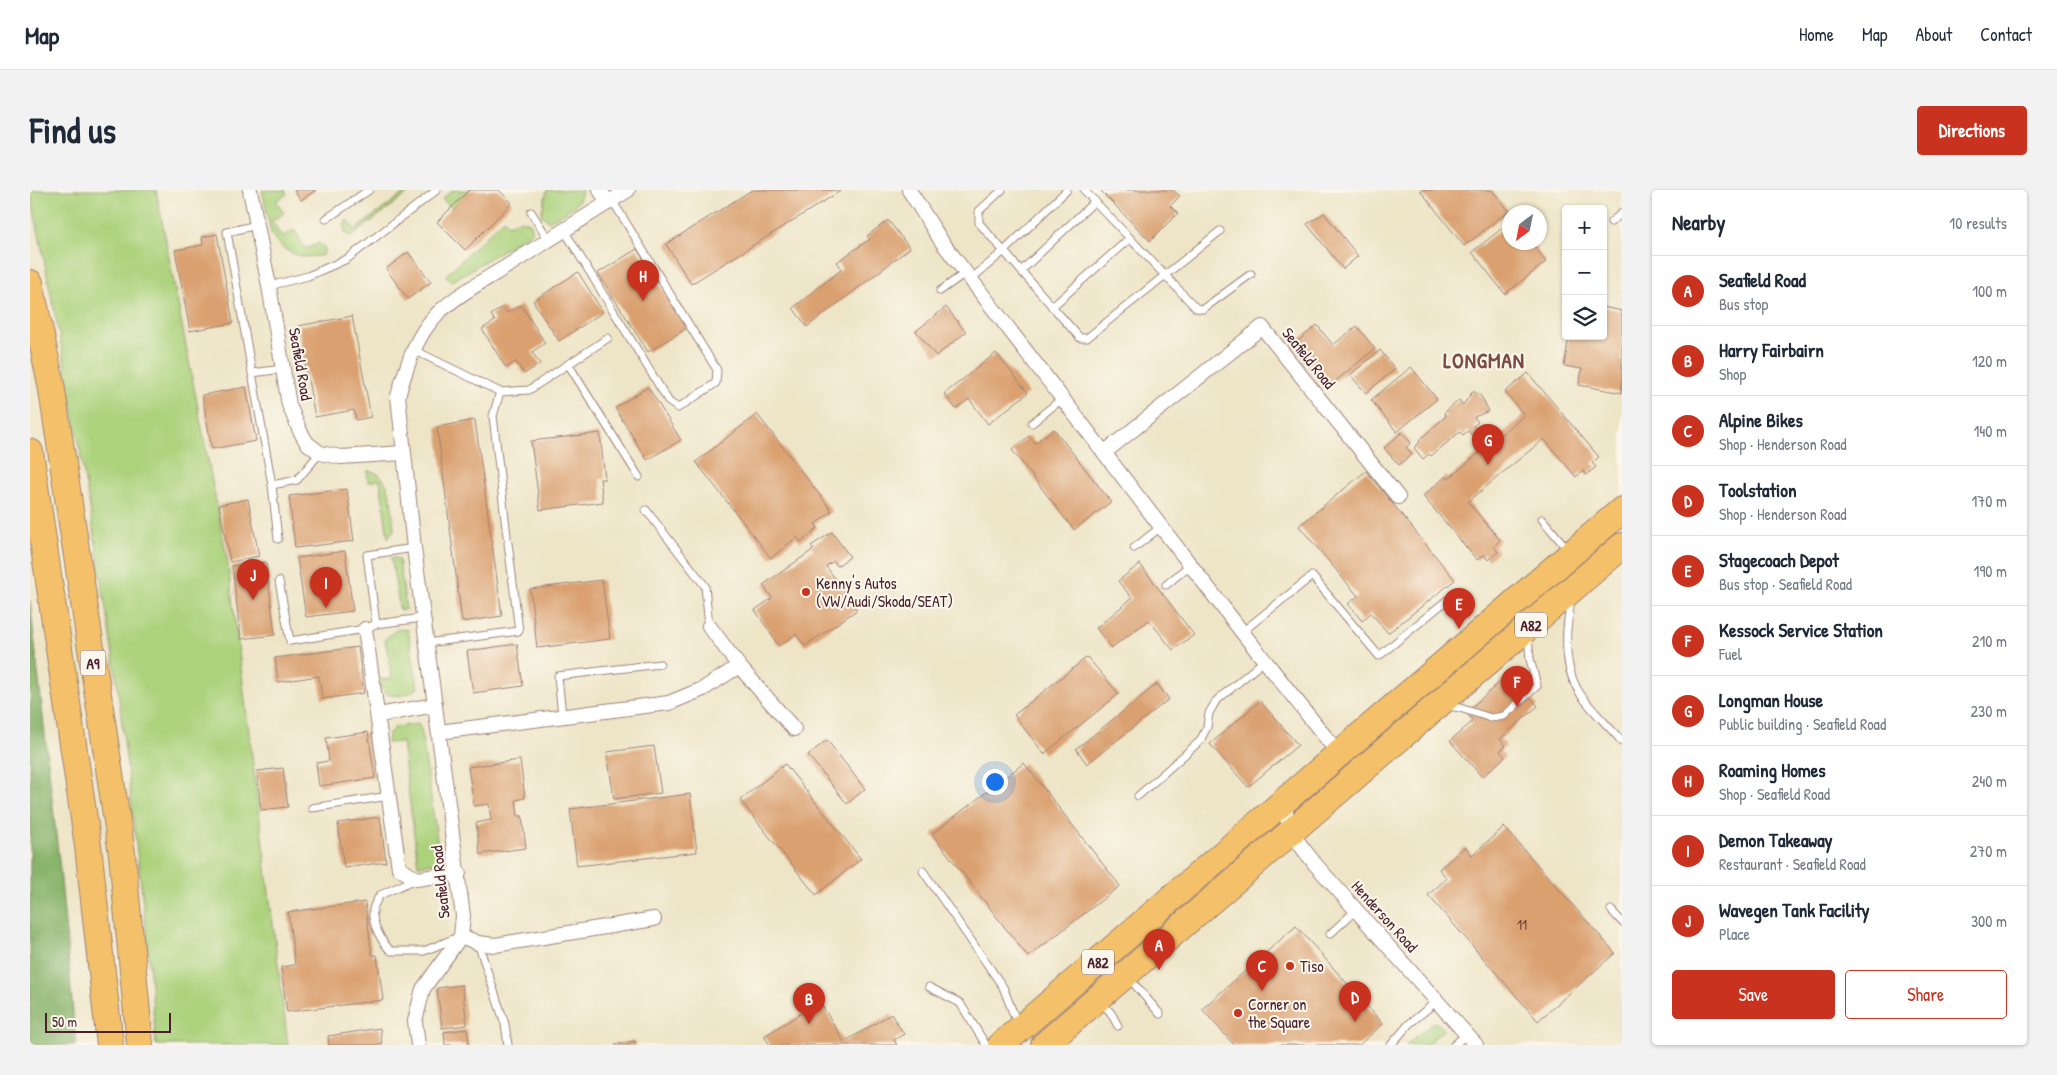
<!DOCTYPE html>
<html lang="en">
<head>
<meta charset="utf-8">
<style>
  body { margin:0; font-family:"Patrick Hand",sans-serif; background:#f2f2f3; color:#1f2937 }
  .controls { position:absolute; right:15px; top:15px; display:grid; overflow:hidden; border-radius:5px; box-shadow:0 1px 4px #0004 }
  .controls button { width:45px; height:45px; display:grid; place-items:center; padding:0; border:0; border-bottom:1px solid #e0e1e3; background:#fff; color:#1f2937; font:25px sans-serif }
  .compass { position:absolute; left:1472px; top:15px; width:45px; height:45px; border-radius:50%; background:#fff; box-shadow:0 1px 4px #0004; rotate:212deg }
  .scale { position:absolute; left:15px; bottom:12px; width:126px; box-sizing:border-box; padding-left:5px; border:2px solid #4a1f2b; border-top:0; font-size:14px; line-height:18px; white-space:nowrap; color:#4a1f2b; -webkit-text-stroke:4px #fbf7ec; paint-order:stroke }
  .you { position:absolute; left:964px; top:591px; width:18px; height:18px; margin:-12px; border:4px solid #fff; border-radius:50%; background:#1a73e8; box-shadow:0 0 0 8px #1a73e833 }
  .badge { display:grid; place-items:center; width:32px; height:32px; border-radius:50%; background:#c8321e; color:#fff; font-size:16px; font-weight:700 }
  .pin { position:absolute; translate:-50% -41px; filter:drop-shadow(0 1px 2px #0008) }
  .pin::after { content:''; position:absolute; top:26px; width:18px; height:15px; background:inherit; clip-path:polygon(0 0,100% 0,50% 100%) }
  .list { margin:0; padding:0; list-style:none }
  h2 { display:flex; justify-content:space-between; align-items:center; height:65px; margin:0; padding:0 20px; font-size:21px }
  h2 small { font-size:16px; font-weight:400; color:#747a83 }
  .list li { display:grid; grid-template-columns:32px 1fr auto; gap:15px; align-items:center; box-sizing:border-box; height:70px; padding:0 20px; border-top:1px solid #e0e1e3 }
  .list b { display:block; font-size:19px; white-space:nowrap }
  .list p { margin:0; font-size:16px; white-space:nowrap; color:#747a83 }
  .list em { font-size:16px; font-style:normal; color:#747a83 }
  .actions { display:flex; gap:10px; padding:15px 20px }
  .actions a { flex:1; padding:11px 0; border:1px solid #c8321e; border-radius:5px; text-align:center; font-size:18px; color:#c8321e }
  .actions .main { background:#c8321e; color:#fff }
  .icon { flex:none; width:28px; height:28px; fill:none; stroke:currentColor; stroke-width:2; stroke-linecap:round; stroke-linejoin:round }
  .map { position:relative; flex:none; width:1592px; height:855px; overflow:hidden; border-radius:5px }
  header { display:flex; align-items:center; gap:30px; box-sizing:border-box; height:70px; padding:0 25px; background:#fff; border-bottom:1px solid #e0e1e3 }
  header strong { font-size:24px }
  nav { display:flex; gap:28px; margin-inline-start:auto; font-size:18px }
  .intro { display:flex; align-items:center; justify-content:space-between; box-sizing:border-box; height:120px; padding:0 30px }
  h1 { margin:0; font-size:35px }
  .button { padding:12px 22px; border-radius:5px; background:#c8321e; color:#fff; font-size:18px; font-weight:700 }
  main { display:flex; gap:30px; padding:0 30px }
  aside { flex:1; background:#fff; border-radius:5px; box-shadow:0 1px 4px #0004 }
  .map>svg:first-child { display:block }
  .green { fill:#acd27c; stroke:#7b7854 }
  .forest { fill:#89b46c; stroke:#6a6a4c }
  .building { fill:#daa06f }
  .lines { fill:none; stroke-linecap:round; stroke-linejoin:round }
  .lane-casing { stroke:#9c8279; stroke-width:9 }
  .street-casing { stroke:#9c8279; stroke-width:16 }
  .highway-casing { stroke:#9c8279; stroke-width:28 }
  .lane { stroke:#fff; stroke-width:7 }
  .street { stroke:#fff; stroke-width:14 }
  .highway { stroke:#f4c16a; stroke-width:26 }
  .poi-dot { fill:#c8321e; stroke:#fbf7ec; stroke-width:2 }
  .labels { text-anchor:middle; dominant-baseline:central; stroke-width:4; stroke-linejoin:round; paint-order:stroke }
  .number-label { font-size:14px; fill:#6e3f3c }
  .shield { fill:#fbf7ec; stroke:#7f6065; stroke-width:1 }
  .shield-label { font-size:15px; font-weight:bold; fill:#4a1f2b }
  .street-label { font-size:16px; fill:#4a1f2b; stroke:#fbf7ec }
  .poi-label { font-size:16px; fill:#4a1f2b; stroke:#fbf7ec; text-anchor:start }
  .district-label { font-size:21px; font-weight:bold; letter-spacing:1px; fill:#7c4c43; stroke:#fbf7ec }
</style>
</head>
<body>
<header>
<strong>Map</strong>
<nav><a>Home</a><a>Map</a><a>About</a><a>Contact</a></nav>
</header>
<div class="intro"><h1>Find us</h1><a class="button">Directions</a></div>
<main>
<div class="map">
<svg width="1592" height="855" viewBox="0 0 1592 855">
  <rect width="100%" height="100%" fill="#fbf7ec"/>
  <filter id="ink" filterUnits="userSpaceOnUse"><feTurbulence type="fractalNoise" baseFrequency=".02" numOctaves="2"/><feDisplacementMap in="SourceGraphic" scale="10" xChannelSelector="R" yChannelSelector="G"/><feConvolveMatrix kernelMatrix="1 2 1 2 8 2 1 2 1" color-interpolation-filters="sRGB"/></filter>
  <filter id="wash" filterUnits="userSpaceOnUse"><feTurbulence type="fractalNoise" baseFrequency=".0096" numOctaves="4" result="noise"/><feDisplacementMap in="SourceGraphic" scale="20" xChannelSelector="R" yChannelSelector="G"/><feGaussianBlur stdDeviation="1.12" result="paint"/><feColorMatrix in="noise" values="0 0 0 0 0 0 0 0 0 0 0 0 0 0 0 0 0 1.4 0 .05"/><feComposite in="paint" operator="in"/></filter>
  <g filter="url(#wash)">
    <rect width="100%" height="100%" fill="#eee5c7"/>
    <g class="green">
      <path d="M0,0H126L198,374L258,855H126L117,747L88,499L66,354L34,169Z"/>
      <path d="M232,0H255L257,4L246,11L254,23L242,31L252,47L264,40L276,59L289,53L295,58L293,65C271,70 253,64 241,43Z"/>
      <path d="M378,0H382L321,47L315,43L314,37L317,30L325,40Z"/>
      <path d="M422,0H439L421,18L412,9Z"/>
      <path d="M517,0H552C551,17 532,23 519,31L511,25Z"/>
      <path d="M474,29L479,35C488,30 492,28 501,34L502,42L421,92L416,85Z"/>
      <path d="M337,281C363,281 362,321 364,340L358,348L350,290L338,292Z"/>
      <path d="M361,367L369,369L376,419L370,421Z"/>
      <path d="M367,439L378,440L388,498C375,508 351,511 348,490L362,488L355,449Z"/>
      <path d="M388,534L391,539L410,670L406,673L388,675L372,552L357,553L358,545L365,537Z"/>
      <path d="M1404,832L1409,834L1414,839L1396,855H1376Z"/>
    </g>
    <path class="forest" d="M0,410L31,689L46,855H0Z"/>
    <g id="blocks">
      <g class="building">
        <path d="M264,0H286L271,10Z"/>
        <path d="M439,0H469L482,13L435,60L407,32Z"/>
        <path d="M722,0H812L661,94L636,54Z"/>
        <path d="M1070,0H1143L1150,6L1140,16L1148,23L1120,51Z"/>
        <path d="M1390,0H1462L1479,21L1434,56Z"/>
        <path d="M1294,23L1328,66L1313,79L1277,34Z"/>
        <path d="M858,30L880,58L777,137L763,118L812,79L807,72L840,49L837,46Z"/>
        <path d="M1480,32V52H1501L1516,72L1475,104L1442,62Z"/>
        <path d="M187,44L203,133L160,141L145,60L173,55L172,47Z"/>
        <path d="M607,59L657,138L618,162L568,83Z"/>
        <path d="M378,62L401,92L378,109L356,79Z"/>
        <path d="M548,82L573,122L529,151L503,111Z"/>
        <path d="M491,115L515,153L502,162L510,174L494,184L486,172L476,178L452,139L465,131L461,125L473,117L477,123Z"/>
        <path d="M916,117L936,142L906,166L886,141Z"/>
        <path d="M1573,117L1592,121V203L1549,195L1552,179L1534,176L1539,146H1573Z"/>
        <path d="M322,126L341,227L326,230L324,220L285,227L268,136Z"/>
        <path d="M1287,135L1303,155L1327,136L1345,159L1297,198L1263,155Z"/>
        <path d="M1350,160L1365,179L1336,203L1320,185Z"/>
        <path d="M966,163L998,203L958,234L939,209L926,219L914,204Z"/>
        <path d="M1381,177L1407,209L1367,242L1341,210Z"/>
        <path d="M1498,183L1569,267L1562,273L1566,277L1556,285L1553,281L1546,287L1514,249L1476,280L1438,312L1470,350L1464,356L1468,362L1458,370L1454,364L1447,370L1393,306L1416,286L1418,289L1454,259L1438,241L1433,245L1430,242L1401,266L1399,264L1393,269L1384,258L1390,252L1389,250L1416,226L1414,223L1429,210L1433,215L1443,201L1451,206L1459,221L1444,227L1448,232L1443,236L1459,255L1494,225L1475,202Z"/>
        <path d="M216,197L226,251L182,259L172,205Z"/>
        <path d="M618,197L651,250L617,270L585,218Z"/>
        <path d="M727,224L802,321L785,334L788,338L770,352L767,347L741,368L666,272Z"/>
        <path d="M445,230L472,426L432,432L407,237Z"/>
        <path d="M1024,239L1081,312L1044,340L982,260L999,246L1005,253Z"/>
        <path d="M1372,242L1381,253L1376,257L1382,264L1369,275L1354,258Z"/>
        <path d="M570,243L575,289H570L573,312L510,320L501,251Z"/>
        <path d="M1336,281L1425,390L1358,443L1341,423L1332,431L1318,414L1328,406L1269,336Z"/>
        <path d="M317,299L324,351L265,358L259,306Z"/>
        <path d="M218,309L229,366L200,372L189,315Z"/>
        <path d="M802,342L820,367L807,376L804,371L796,376L827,420L775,456L766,444L749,456L725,420L742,408L733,395L784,359L781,356Z"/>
        <path d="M315,361L323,421L276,427L267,368Z"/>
        <path d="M236,372L245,445L211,449L202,376Z"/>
        <path d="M1110,374L1164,445L1143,460L1119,430L1081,458L1066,438L1102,408L1088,391Z"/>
        <path d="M572,390L580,449L507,458L500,399Z"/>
        <path d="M487,454L493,496L443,503L437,461Z"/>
        <path d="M328,457L334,503L292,509L289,486L248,492L245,468Z"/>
        <path d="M1057,467L1089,504L1014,564L984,525Z"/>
        <path d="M1479,484L1508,516L1470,549L1476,556L1470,561L1475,567L1452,587L1420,551L1443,531L1436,522Z"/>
        <path d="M1127,494L1139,509L1057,574L1046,559Z"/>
        <path d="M1230,511L1268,555L1218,597L1180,554Z"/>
        <path d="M338,542L345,588L289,596L286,573L299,571L296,548Z"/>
        <path d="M797,550L835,599L817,614L778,565Z"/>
        <path d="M624,556L631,603L584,609L577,562Z"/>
        <path d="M490,570L495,608L486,610L488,626H492L496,658L450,664L446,633L461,630L459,614L444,616L438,577Z"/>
        <path d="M994,573L1090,696L998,767L902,644Z"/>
        <path d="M755,574L831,669L786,705L710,610Z"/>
        <path d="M253,578L258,617L231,620L227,581Z"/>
        <path d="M660,604L667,662L547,676L540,619Z"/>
        <path d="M350,627L356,672L314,678L308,633Z"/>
        <path d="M1474,637L1585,763L1508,831L1398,705L1417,688L1409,679L1435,657L1442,665Z"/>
        <path d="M335,712L342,765H347L353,810L257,822L251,777L265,775L258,722Z"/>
        <path d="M1266,736L1353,834L1329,855H1204L1172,819Z"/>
        <path d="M432,795L437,835L412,838L407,798Z"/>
        <path d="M790,812L814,852L861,824L874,844L864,850L867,855H740L734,846Z"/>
        <path d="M350,838L352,855H299L298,846Z"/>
        <path d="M437,839L439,855H415L414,842Z"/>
        <path d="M605,851V855H585V854Z"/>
      </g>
    </g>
  </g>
  <g filter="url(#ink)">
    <use href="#blocks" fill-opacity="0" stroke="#9c8279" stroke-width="1"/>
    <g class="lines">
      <g class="lane-casing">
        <g id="lane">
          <path d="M972,0L949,21V33L1050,148H1057L1190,41"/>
          <path d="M1054,0L1166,118L1173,119L1221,84"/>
          <path d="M501,22L519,50"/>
          <path d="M296,29L339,0"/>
          <path d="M1581,32L1592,23"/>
          <path d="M227,35L197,42L242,295"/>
          <path d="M534,40L639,212L648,218L686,193L687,180L582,10"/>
          <path d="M991,81L1065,11"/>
          <path d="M941,89L974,61L1037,0"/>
          <path d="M239,96L278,86L317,69L407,0"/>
          <path d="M910,101L935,83"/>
          <path d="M1022,117L1100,48"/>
          <path d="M384,160L470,202L499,200L578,148"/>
          <path d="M538,174L609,287"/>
          <path d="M222,183L253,179"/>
          <path d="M470,202L463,226L477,346"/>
          <path d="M1002,233L1033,208"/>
          <path d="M616,320L675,396L679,436"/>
          <path d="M1512,329L1539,361"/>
          <path d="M248,349L242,295L267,290L290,263"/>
          <path d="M1104,358L1132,336"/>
          <path d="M249,391L260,451L335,439L346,434L393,428"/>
          <path d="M1136,395L1161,374"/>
          <path d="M1541,411C1535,441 1532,478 1551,505C1563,522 1579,536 1592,552"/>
          <path d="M346,434L337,365L384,358"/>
          <path d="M1212,442L1282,386L1349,466L1417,410"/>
          <path d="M397,453L489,441L478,353"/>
          <path d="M1418,516L1430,518L1461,528L1474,526L1507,496L1500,469L1498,446"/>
          <path d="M532,526L528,486L630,474"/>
          <path d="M1108,606L1170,551L1177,537L1179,523L1186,511L1235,470"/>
          <path d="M282,618L359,606"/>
          <path d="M893,681L973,797L987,833"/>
          <path d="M386,689L350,705C348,709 343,715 343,720C341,732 352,753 361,761H394L426,748"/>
          <path d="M1581,720L1592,732"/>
          <path d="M1300,744L1326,720"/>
          <path d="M448,753L475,834L478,855"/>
          <path d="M1099,788L1130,824"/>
          <path d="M899,797L930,813L956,855"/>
          <path d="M1071,812L1081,823L1088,836"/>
          <path d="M1361,855L1379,834L1407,811"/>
          <path d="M1424,855L1437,844"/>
        </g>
      </g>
      <g class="street-casing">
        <g id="street">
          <path d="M220,0L239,96L259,215L270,241L277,253L290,263L311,267L373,263"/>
          <path d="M570,0L578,13"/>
          <path d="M879,0L912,52L1212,442L1309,564"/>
          <path d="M1075,262L1232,137L1368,307"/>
          <path d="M679,436L709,476L764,539"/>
          <path d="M335,439L369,678L386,689L429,683"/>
          <path d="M349,525L405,515"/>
          <path d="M409,542L639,513L673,499L709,476"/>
          <path d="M1255,612C1256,643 1268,651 1285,674L1446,855"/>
          <path d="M431,746L448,753L465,755L624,729"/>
          <path d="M388,855L385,831L393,799L431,746L433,726L384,358L368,206C376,178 386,145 407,124C428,104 455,90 479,75C519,50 559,25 598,0"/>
        </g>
      </g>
      <g class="highway-casing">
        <g id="highway">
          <path d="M0,93L21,194L92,664L110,855"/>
          <path d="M0,262L58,656L80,855"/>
          <path d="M971,855L1592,320"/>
          <path d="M1014,855L1592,356"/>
        </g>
      </g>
      <use href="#lane" class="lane"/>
      <use href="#street" class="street"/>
      <use href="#highway" class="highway"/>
    </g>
  </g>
  <g class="poi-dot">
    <circle cx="776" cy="402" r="5"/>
    <circle cx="1260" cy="776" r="5"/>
    <circle cx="1208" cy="823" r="5"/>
  </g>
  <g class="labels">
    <g class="number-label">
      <text x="1492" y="734">11</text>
    </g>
    <g class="shield">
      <rect x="1485" y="422.5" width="32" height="25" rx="4"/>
      <rect x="50.5" y="460.5" width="25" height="25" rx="4"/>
      <rect x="1052" y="759.5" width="32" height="25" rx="4"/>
    </g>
    <g class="shield-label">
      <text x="1501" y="435">A82</text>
      <text x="63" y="473">A9</text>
      <text x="1068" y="772">A82</text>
    </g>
    <g class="street-label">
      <text transform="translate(1279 168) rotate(51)">Seafield Road</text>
      <text transform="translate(271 174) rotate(80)">Seafield Road</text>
      <text transform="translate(410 692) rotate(-96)">Seafield Road</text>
      <text transform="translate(1355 726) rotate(48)">Henderson Road</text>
    </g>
    <g class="poi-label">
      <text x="786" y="393">Kenny's Autos<tspan x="786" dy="18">(VW/Audi/Skoda/SEAT)</tspan></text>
      <text x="1270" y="776">Tiso</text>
      <text x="1218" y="814">Corner on<tspan x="1218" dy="18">the Square</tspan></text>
    </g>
    <g class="district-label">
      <text x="1454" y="170">LONGMAN</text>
    </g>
  </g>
</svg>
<div class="controls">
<button>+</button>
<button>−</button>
<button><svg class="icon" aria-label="layers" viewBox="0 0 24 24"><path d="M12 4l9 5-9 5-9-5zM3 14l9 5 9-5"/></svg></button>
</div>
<svg class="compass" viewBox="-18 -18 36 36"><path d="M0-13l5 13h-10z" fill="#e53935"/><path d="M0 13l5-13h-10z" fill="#747a83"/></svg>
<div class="scale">50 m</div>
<div class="you"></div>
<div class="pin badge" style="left:1129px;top:780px">A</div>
<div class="pin badge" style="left:779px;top:834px">B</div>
<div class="pin badge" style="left:1232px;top:801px">C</div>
<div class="pin badge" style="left:1325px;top:832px">D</div>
<div class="pin badge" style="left:1429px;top:439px">E</div>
<div class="pin badge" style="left:1487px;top:517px">F</div>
<div class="pin badge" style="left:1458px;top:275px">G</div>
<div class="pin badge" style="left:613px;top:111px">H</div>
<div class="pin badge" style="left:296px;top:418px">I</div>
<div class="pin badge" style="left:223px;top:410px">J</div>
</div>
<aside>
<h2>Nearby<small>10 results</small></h2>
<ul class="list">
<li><span class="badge">A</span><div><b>Seafield Road</b><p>Bus stop</p></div><em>100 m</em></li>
<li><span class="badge">B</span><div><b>Harry Fairbairn</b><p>Shop</p></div><em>120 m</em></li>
<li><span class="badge">C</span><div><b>Alpine Bikes</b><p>Shop · Henderson Road</p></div><em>140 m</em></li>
<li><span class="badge">D</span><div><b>Toolstation</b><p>Shop · Henderson Road</p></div><em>170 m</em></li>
<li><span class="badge">E</span><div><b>Stagecoach Depot</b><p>Bus stop · Seafield Road</p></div><em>190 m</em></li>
<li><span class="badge">F</span><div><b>Kessock Service Station</b><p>Fuel</p></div><em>210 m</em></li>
<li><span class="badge">G</span><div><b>Longman House</b><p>Public building · Seafield Road</p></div><em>230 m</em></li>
<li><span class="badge">H</span><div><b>Roaming Homes</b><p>Shop · Seafield Road</p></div><em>240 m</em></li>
<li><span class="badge">I</span><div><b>Demon Takeaway</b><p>Restaurant · Seafield Road</p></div><em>270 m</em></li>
<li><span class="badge">J</span><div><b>Wavegen Tank Facility</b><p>Place</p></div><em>300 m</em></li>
</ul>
<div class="actions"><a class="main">Save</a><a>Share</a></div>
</aside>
</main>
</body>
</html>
